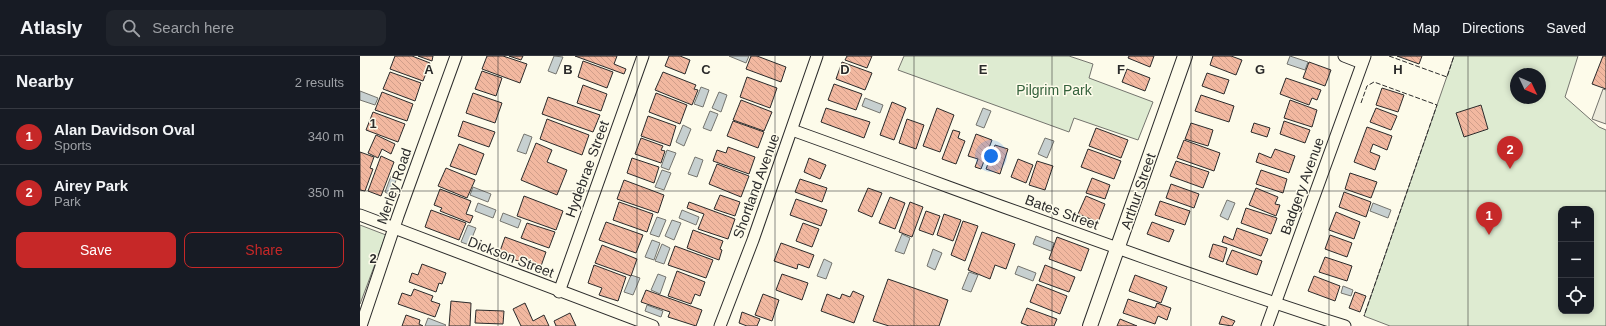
<!DOCTYPE html>
<html lang="en">
<head>
<meta charset="utf-8">
<style>
  body { margin:0; font-family:Arial,sans-serif; background:#20242c; color:#f1f3f6 }
  .controls { position:absolute; right:12px; bottom:12px; display:grid; overflow:hidden; border-radius:8px; box-shadow:0 2px 6px #0003 }
  .controls button { width:36px; height:36px; display:grid; place-items:center; padding:0; border:0; border-bottom:1px solid #363941; background:#171b24; color:#f1f3f6; font:20px sans-serif }
  .compass { position:absolute; left:1150px; top:12px; width:36px; height:36px; border-radius:50%; background:#171b24; box-shadow:0 2px 6px #0003; rotate:134deg }
  .you { position:absolute; left:631px; top:100px; width:14px; height:14px; margin:-10px; border:3px solid #fff; border-radius:50%; background:#1a73e8; box-shadow:0 0 0 6px #1a73e833 }
  .badge { display:grid; place-items:center; width:26px; height:26px; border-radius:50%; background:#c62828; color:#fff; font-size:13px; font-weight:700 }
  .pin { position:absolute; translate:-50% -33px; filter:drop-shadow(0 1px 2px #0008) }
  .pin::after { content:''; position:absolute; top:21px; width:14px; height:12px; background:inherit; clip-path:polygon(0 0,100% 0,50% 100%) }
  .list { margin:0; padding:0; list-style:none }
  h2 { display:flex; justify-content:space-between; align-items:center; height:52px; margin:0; padding:0 16px; font-size:17px }
  h2 small { font-size:13px; font-weight:400; color:#9ea1a6 }
  .list li { display:grid; grid-template-columns:26px 1fr auto; gap:12px; align-items:center; box-sizing:border-box; height:56px; padding:0 16px; border-top:1px solid #363941 }
  .list b { display:block; font-size:15px; white-space:nowrap }
  .list p { margin:0; font-size:13px; white-space:nowrap; color:#9ea1a6 }
  .list em { font-size:13px; font-style:normal; color:#9ea1a6 }
  .actions { display:flex; gap:8px; padding:12px 16px }
  .actions a { flex:1; padding:9px 0; border:1px solid #c62828; border-radius:8px; text-align:center; font-size:14px; color:#c62828 }
  .actions .main { background:#c62828; color:#fff }
  .icon { flex:none; width:22px; height:22px; fill:none; stroke:currentColor; stroke-width:2; stroke-linecap:round; stroke-linejoin:round }
  .map { position:relative; flex:none; width:1246px; height:270px; overflow:hidden }
  header { display:flex; align-items:center; gap:24px; box-sizing:border-box; height:56px; padding:0 20px; background:#171b24; border-bottom:1px solid #363941 }
  header strong { font-size:19px }
  nav { display:flex; gap:22px; margin-inline-start:auto; font-size:14px }
  .search { width:280px; height:36px; background:#20242c; display:flex; align-items:center; gap:10px; box-sizing:border-box; padding:0 14px; border-radius:8px; color:#9ea1a6; font-size:15px }
  main { display:flex }
  aside { flex:1; background:#171b24 }
  .map>svg:first-child { display:block }
  .green { fill:#deebd1; stroke:#74746e; fill-rule:evenodd }
  .parking { fill:#eceadb; stroke:#74746e }
  .water { fill:#c7d0d0; stroke:#74746e }
  .building { fill:url(#building-back-hatch); stroke:#2b2b2b }
  .lines { fill:none; stroke-linecap:round; stroke-linejoin:round }
  .minor-casing { stroke:#2b2b2b; stroke-width:13 }
  .major-casing { stroke:#2b2b2b; stroke-width:16 }
  .minor { stroke:#fdfbea; stroke-width:11 }
  .major { stroke:#fdfbea; stroke-width:14 }
  .fence { stroke:#2b2b2b; stroke-width:1; stroke-dasharray:5 2; stroke-linecap:butt }
  .grid { fill:none; stroke:#2b2b2b; stroke-width:1; stroke-opacity:0.55 }
  .labels { text-anchor:middle; dominant-baseline:central; stroke-width:3; stroke-linejoin:round; paint-order:stroke }
  .park-label { font-size:14px; fill:#34623c; stroke:#fdfbea }
  .street-label { font-size:14px; fill:#2b2b2b; stroke:#fdfbea }
  .grid-label { font-size:13px; text-anchor:middle; font-weight:bold; fill:#2b2b2b; stroke:#fdfbea; stroke-width:3; stroke-linejoin:round; paint-order:stroke }
</style>
</head>
<body>
<header>
<strong>Atlasly</strong>
<div class="search"><svg class="icon" aria-label="search" viewBox="0 0 24 24"><circle cx="10" cy="10" r="6"/><path d="M15 15l6 6"/></svg>Search here</div>
<nav><a>Map</a><a>Directions</a><a>Saved</a></nav>
</header>
<main>
<aside>
<h2>Nearby<small>2 results</small></h2>
<ul class="list">
<li><span class="badge">1</span><div><b>Alan Davidson Oval</b><p>Sports</p></div><em>340 m</em></li>
<li><span class="badge">2</span><div><b>Airey Park</b><p>Park</p></div><em>350 m</em></li>
</ul>
<div class="actions"><a class="main">Save</a><a>Share</a></div>
</aside>
<div class="map">
<svg width="1246" height="270" viewBox="0 0 1246 270">
  <defs>
    <pattern id="building-back-hatch" width="6" height="6" patternUnits="userSpaceOnUse"><rect width="6" height="6" fill="#f2b8a0"/><path d="M-1 5l2 2M0 0l6 6M5-1l2 2" fill="none" stroke="#d09e8a"/></pattern>
  </defs>
  <rect width="100%" height="100%" fill="#fdfbea"/>
  <g class="green">
    <path d="M544,0H709L733,8L729,22L793,46L778,84L714,62L709,76L538,14Z"/>
    <path d="M1094,0H1218L1205,41L1239,71L1246,74V270H1030L1004,260ZM1156,18H1180V42H1156ZM1201,153H1231V255H1201Z"/>
    <path d="M0,169L26,179L0,248Z"/>
  </g>
  <path class="parking" d="M1243,33L1246,34V68L1232,63Z"/>
  <g class="water">
    <path d="M194,0L203,1L196,18L188,15Z"/>
    <path d="M369,0H389L386,7Z"/>
    <path d="M930,0L948,6L945,14L927,8Z"/>
    <path d="M341,31L349,34L343,51L334,48Z"/>
    <path d="M0,35L18,42L15,49L0,44Z"/>
    <path d="M359,36L367,39L361,56L352,52Z"/>
    <path d="M505,42L523,49L520,57L502,50Z"/>
    <path d="M623,52L631,55L624,72L616,69Z"/>
    <path d="M350,55L358,58L351,75L343,72Z"/>
    <path d="M323,69L331,73L324,90L316,86Z"/>
    <path d="M164,78L172,81L166,98L157,95Z"/>
    <path d="M685,82L694,85L687,102L678,98Z"/>
    <path d="M307,94L316,97L309,114L301,111Z"/>
    <path d="M335,101L343,104L337,121L328,118Z"/>
    <path d="M302,114L311,117L304,134L295,131Z"/>
    <path d="M31,120L37,122L30,139L25,136Z"/>
    <path d="M113,131L131,138L128,146L110,139Z"/>
    <path d="M867,144L875,147L868,164L860,160Z"/>
    <path d="M118,147L136,154L133,162L115,155Z"/>
    <path d="M1013,147L1031,154L1028,162L1010,155Z"/>
    <path d="M322,154L339,161L336,169L319,162Z"/>
    <path d="M143,157L161,164L158,172L140,165Z"/>
    <path d="M297,161L306,164L299,181L290,178Z"/>
    <path d="M312,164L321,167L314,184L305,180Z"/>
    <path d="M108,169L116,172L109,189L101,186Z"/>
    <path d="M542,178L550,182L544,198L535,195Z"/>
    <path d="M676,180L694,187L691,195L673,188Z"/>
    <path d="M292,184L300,187L294,204L285,201Z"/>
    <path d="M302,188L310,192L304,208L295,205Z"/>
    <path d="M573,193L582,197L575,214L567,210Z"/>
    <path d="M464,203L472,207L466,223L457,220Z"/>
    <path d="M658,210L676,217L673,225L655,218Z"/>
    <path d="M609,216L618,219L611,236L602,233Z"/>
    <path d="M298,218L306,221L300,238L291,234Z"/>
    <path d="M271,219L280,222L273,239L264,236Z"/>
    <path d="M983,230L993,234L991,240L981,237Z"/>
    <path d="M287,249L303,255L301,261L285,255Z"/>
    <path d="M68,262L86,269L85,270H65Z"/>
  </g>
  <g class="building">
    <path d="M35,0H52L70,7L63,25L30,13Z"/>
    <path d="M58,0H73L72,5Z"/>
    <path d="M127,0H143L167,8L160,27L122,13Z"/>
    <path d="M149,0H163L161,4Z"/>
    <path d="M215,0H257L254,8L266,13L264,18Z"/>
    <path d="M309,0H320L330,4L325,18L305,10Z"/>
    <path d="M391,0H397L426,11L421,26L386,13Z"/>
    <path d="M487,0H512L507,12L485,4Z"/>
    <path d="M769,0H794L790,11L768,2Z"/>
    <path d="M853,0H871L882,4L876,19L850,9Z"/>
    <path d="M1037,0H1062L1059,8Z"/>
    <path d="M1243,0H1246V33L1232,28Z"/>
    <path d="M223,5L253,16L247,32L218,21Z"/>
    <path d="M482,6L512,17L505,34L476,23Z"/>
    <path d="M949,6L971,14L965,30L943,22Z"/>
    <path d="M767,13L790,22L785,35L762,26Z"/>
    <path d="M122,15L142,22L136,40L115,33Z"/>
    <path d="M30,16L61,27L55,45L23,33Z"/>
    <path d="M303,16L336,29L334,33L338,34L332,49L295,34Z"/>
    <path d="M847,17L869,24L864,38L842,30Z"/>
    <path d="M387,21L417,32L410,52L380,41Z"/>
    <path d="M926,22L961,34L957,44L952,42L949,49L920,38Z"/>
    <path d="M474,28L502,38L496,54L468,44Z"/>
    <path d="M223,29L247,38L241,55L217,47Z"/>
    <path d="M1022,32L1044,39L1038,56L1016,49Z"/>
    <path d="M22,36L53,48L47,65L15,54Z"/>
    <path d="M113,37L142,47L135,67L106,57Z"/>
    <path d="M296,37L327,49L320,68L289,56Z"/>
    <path d="M841,39L874,50L869,66L835,55Z"/>
    <path d="M188,41L240,59L233,76L182,58Z"/>
    <path d="M381,44L412,56L404,75L373,64Z"/>
    <path d="M930,44L957,54L952,71L924,62Z"/>
    <path d="M532,46L546,52L534,84L520,79Z"/>
    <path d="M1121,49L1128,73L1104,81L1096,57Z"/>
    <path d="M466,52L510,66L504,82L461,66Z"/>
    <path d="M577,52L594,59L580,96L563,90Z"/>
    <path d="M1016,52L1037,60L1031,74L1010,66Z"/>
    <path d="M13,56L45,68L38,86L6,74Z"/>
    <path d="M288,60L316,70L310,90L281,80Z"/>
    <path d="M187,63L229,79L222,99L180,83Z"/>
    <path d="M547,63L564,69L556,93L539,87Z"/>
    <path d="M103,65L135,76L129,91L98,80Z"/>
    <path d="M373,65L404,76L398,92L367,80Z"/>
    <path d="M924,65L950,74L945,87L920,78Z"/>
    <path d="M831,67L853,74L848,90L825,83Z"/>
    <path d="M894,67L910,72L907,81L891,76Z"/>
    <path d="M1007,71L1032,80L1027,94L1013,88L1010,96L1020,100L1015,114L994,106Z"/>
    <path d="M736,72L768,84L761,102L729,90Z"/>
    <path d="M593,74L600,76L598,82L605,85L596,108L582,103Z"/>
    <path d="M616,78L632,84L621,113L615,111L618,103L608,100Z"/>
    <path d="M16,79L35,88L31,98L22,93L18,102L8,97Z"/>
    <path d="M281,82L303,90L301,94L305,95L301,107L275,98Z"/>
    <path d="M824,84L860,97L854,115L817,102Z"/>
    <path d="M176,87L192,94L187,106L207,114L197,139L161,124Z"/>
    <path d="M99,88L124,98L116,119L90,110Z"/>
    <path d="M635,89L648,93L640,118L626,113Z"/>
    <path d="M368,91L395,101L389,118L353,105L357,94L366,97Z"/>
    <path d="M728,93L761,105L754,123L721,111Z"/>
    <path d="M915,93L935,100L929,117L896,106L899,97L911,102Z"/>
    <path d="M0,96L14,101L10,112L13,113L5,135L0,134Z"/>
    <path d="M21,100L34,106L21,140L8,135Z"/>
    <path d="M272,102L299,111L294,127L267,117Z"/>
    <path d="M449,102L466,109L460,123L444,116Z"/>
    <path d="M658,103L673,109L666,127L651,121Z"/>
    <path d="M677,105L693,110L685,134L669,129Z"/>
    <path d="M816,105L849,116L843,132L810,120Z"/>
    <path d="M357,108L389,120L381,141L349,128Z"/>
    <path d="M86,112L115,124L107,142L78,130Z"/>
    <path d="M901,114L927,123L923,137L896,128Z"/>
    <path d="M990,117L1017,126L1011,142L985,133Z"/>
    <path d="M732,122L750,129L745,143L726,137Z"/>
    <path d="M440,123L467,132L462,146L435,136Z"/>
    <path d="M264,124L304,139L298,157L257,143Z"/>
    <path d="M811,128L839,138L834,152L806,142Z"/>
    <path d="M508,132L522,137L512,161L498,155Z"/>
    <path d="M896,132L918,141L915,148L920,149L916,160L889,149Z"/>
    <path d="M80,133L111,145L106,158L113,160L110,167L80,155L82,152L74,149Z"/>
    <path d="M984,136L1011,146L1006,161L979,151Z"/>
    <path d="M360,139L380,146L375,160L354,153Z"/>
    <path d="M164,140L203,155L196,174L157,160Z"/>
    <path d="M726,140L745,148L738,166L718,158Z"/>
    <path d="M530,141L545,147L535,173L519,167Z"/>
    <path d="M436,143L467,154L461,170L430,159Z"/>
    <path d="M800,145L830,155L825,169L795,159Z"/>
    <path d="M259,146L293,158L287,176L253,164Z"/>
    <path d="M329,146L375,163L368,183L338,173L344,158L327,152Z"/>
    <path d="M550,146L563,151L552,181L539,176Z"/>
    <path d="M886,152L917,162L911,178L881,167Z"/>
    <path d="M71,154L106,167L99,184L65,171Z"/>
    <path d="M566,155L580,160L573,179L559,174Z"/>
    <path d="M976,156L1000,166L994,183L969,174Z"/>
    <path d="M584,158L601,164L593,185L577,179Z"/>
    <path d="M603,165L618,170L605,205L591,199Z"/>
    <path d="M246,166L283,179L276,197L239,184Z"/>
    <path d="M792,166L814,174L809,186L787,178Z"/>
    <path d="M167,167L195,176L189,192L161,182Z"/>
    <path d="M443,167L459,173L452,191L436,185Z"/>
    <path d="M877,172L908,183L901,200L862,186L864,180L873,184Z"/>
    <path d="M333,174L363,185L360,193L362,194L359,204L327,192Z"/>
    <path d="M622,176L655,188L646,213L635,209L630,223L608,214Z"/>
    <path d="M970,179L992,187L987,201L965,193Z"/>
    <path d="M145,181L186,196L180,213L139,198Z"/>
    <path d="M697,181L729,193L721,215L689,203Z"/>
    <path d="M421,187L454,199L449,212L438,208L437,213L414,205Z"/>
    <path d="M853,188L867,192L863,206L849,201Z"/>
    <path d="M242,189L277,203L271,220L235,207Z"/>
    <path d="M315,190L353,204L346,222L308,209Z"/>
    <path d="M872,194L902,205L897,219L866,208Z"/>
    <path d="M965,201L992,210L987,225L959,216Z"/>
    <path d="M62,208L86,217L82,228L79,227L76,236L49,226L52,217L58,219Z"/>
    <path d="M234,209L266,221L258,245L239,239L242,232L228,227Z"/>
    <path d="M685,209L715,221L709,236L679,225Z"/>
    <path d="M317,215L345,226L340,240L335,238L331,248L308,240Z"/>
    <path d="M422,218L448,227L442,244L416,234Z"/>
    <path d="M775,219L807,231L801,247L769,235Z"/>
    <path d="M954,220L980,230L975,245L948,235Z"/>
    <path d="M528,223L588,244L579,270H529L513,265Z"/>
    <path d="M677,228L707,240L700,258L670,246Z"/>
    <path d="M54,233L73,240L71,245L80,248L75,261L38,248L42,237L51,240Z"/>
    <path d="M286,234L342,254L336,270L308,261L310,256L281,246Z"/>
    <path d="M493,235L504,240L494,267L461,255L467,238L480,243L482,238L490,241Z"/>
    <path d="M995,236L1006,240L1000,256L989,252Z"/>
    <path d="M403,238L419,244L412,265L395,259Z"/>
    <path d="M768,243L795,252L797,247L811,252L807,264L798,260L795,268L763,257Z"/>
    <path d="M91,245L111,247L110,270H89Z"/>
    <path d="M165,247L173,265L184,259L189,270H161L153,253Z"/>
    <path d="M667,252L697,263L694,270H669L661,267Z"/>
    <path d="M116,254L144,255L143,268L115,267Z"/>
    <path d="M382,256L400,263L397,270H387L379,267Z"/>
    <path d="M210,257L216,270H196L194,265Z"/>
    <path d="M46,259L60,264L59,268L63,270H42Z"/>
    <path d="M862,260L875,265L872,270L859,268Z"/>
    <path d="M760,263L777,270H757Z"/>
  </g>
  <g class="lines">
    <g class="minor-casing">
      <g id="minor">
        <path d="M984,0L1002,7"/>
        <path d="M432,74C616,140 799,210 985,270"/>
        <path d="M0,159L293,270"/>
        <path d="M199,236L283,0"/>
        <path d="M1,270L38,160L96,0"/>
        <path d="M360,270L393,184L457,0"/>
        <path d="M907,270L1005,0"/>
      </g>
    </g>
    <g class="major-casing">
      <path id="major" d="M730,270L825,0"/>
    </g>
    <use href="#minor" class="minor"/>
    <use href="#major" class="major"/>
    <g class="fence">
      <path d="M1029,0L1087,21L1094,0"/>
      <path d="M1001,47L1007,30L1014,26L1077,49L1004,260"/>
    </g>
  </g>
  <path class="grid" d="M138,0V270M277,0V270M415,0V270M554,0V270M692,0V270M831,0V270M969,0V270M1108,0V270M0,135H1246"/>
  <g class="labels">
    <g class="park-label">
      <text x="694" y="34">Pilgrim Park</text>
    </g>
    <g class="street-label">
      <text transform="translate(227 113) rotate(-70)">Hydebrae Street</text>
      <text transform="translate(34 130) rotate(-71)">Merley Road</text>
      <text transform="translate(396 130) rotate(-70)">Shortland Avenue</text>
      <text transform="translate(942 130) rotate(-70)">Badgery Avenue</text>
      <text transform="translate(778 135) rotate(-71)">Arthur Street</text>
      <text transform="translate(702 156) rotate(20)">Bates Street</text>
      <text transform="translate(151 201) rotate(21)">Dickson Street</text>
    </g>
  </g>
  <g class="grid-label">
    <text x="69" y="18">A</text>
    <text x="208" y="18">B</text>
    <text x="346" y="18">C</text>
    <text x="485" y="18">D</text>
    <text x="623" y="18">E</text>
    <text x="761" y="18">F</text>
    <text x="900" y="18">G</text>
    <text x="1038" y="18">H</text>
    <text x="13" y="72">1</text>
    <text x="13" y="207">2</text>
  </g>
</svg>
<div class="controls">
<button>+</button>
<button>−</button>
<button><svg class="icon" aria-label="locate" viewBox="0 0 24 24"><circle cx="12" cy="12" r="6"/><path d="M12 2v4M12 18v4M2 12h4M18 12h4"/></svg></button>
</div>
<svg class="compass" viewBox="-18 -18 36 36"><path d="M0-13l5 13h-10z" fill="#e53935"/><path d="M0 13l5-13h-10z" fill="#9ea1a6"/></svg>
<div class="you"></div>
<div class="pin badge" style="left:1129px;top:179px">1</div>
<div class="pin badge" style="left:1150px;top:113px">2</div>
</div>
</main>
</body>
</html>
